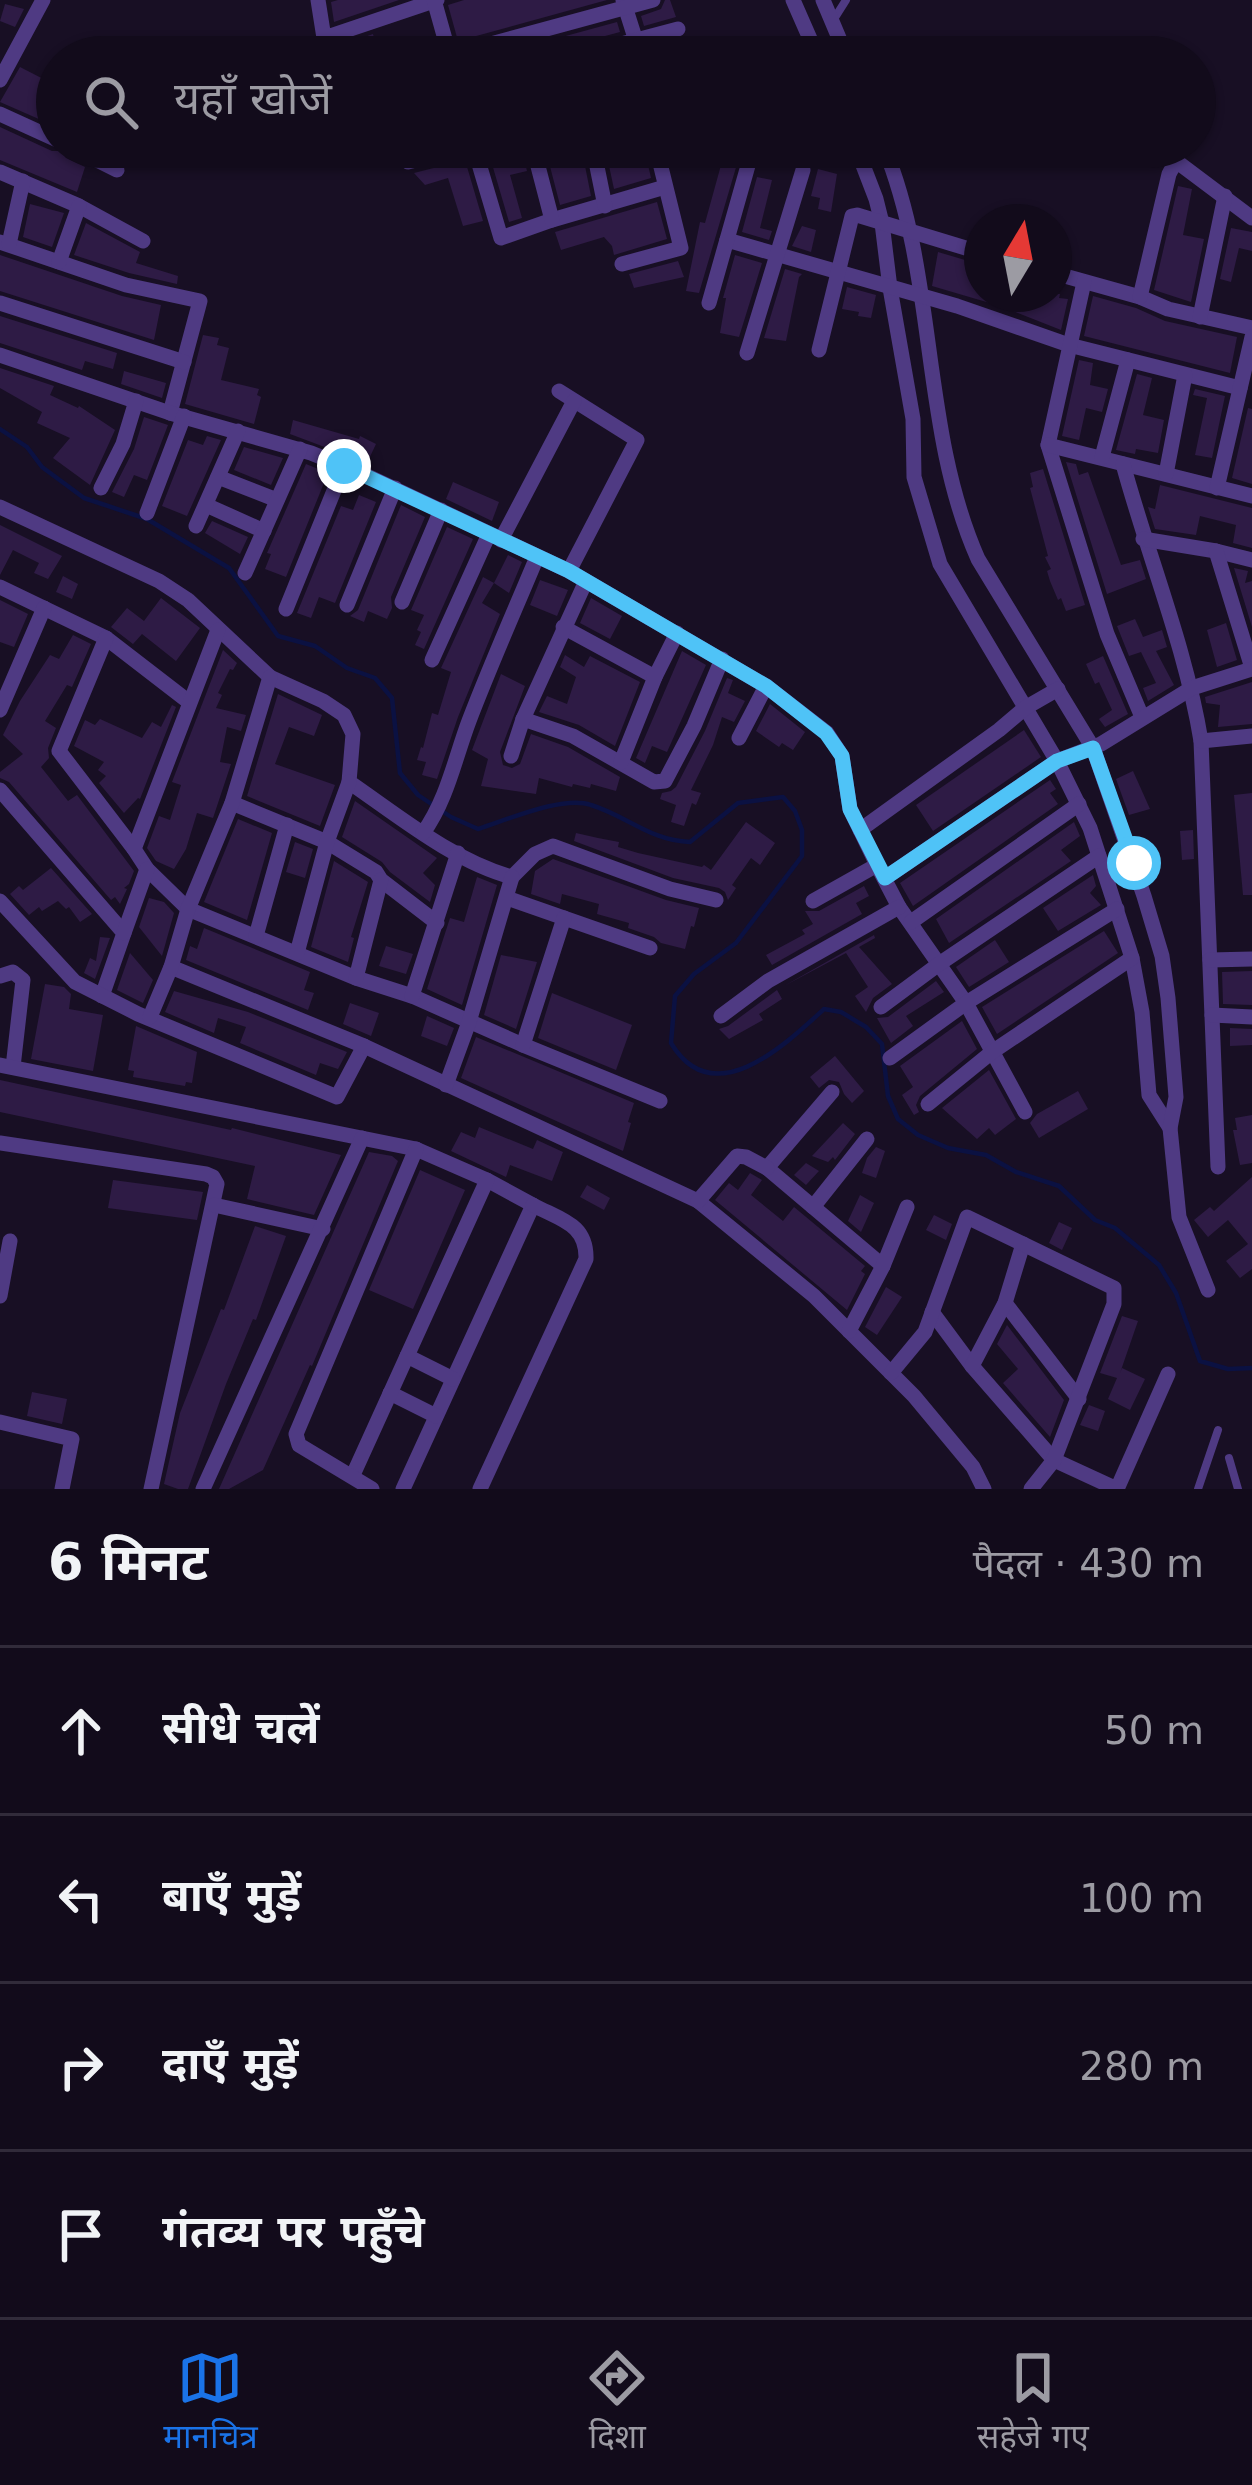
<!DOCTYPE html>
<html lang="hi">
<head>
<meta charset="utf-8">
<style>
  body { margin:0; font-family:"DejaVu Sans","Noto Sans Devanagari",sans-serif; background:#1b1424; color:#f1f3f6 }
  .compass { position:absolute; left:964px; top:204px; width:108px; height:108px; border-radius:50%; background:#120b1b; box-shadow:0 3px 9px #0004; rotate:10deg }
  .stop { position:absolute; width:36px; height:36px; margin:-27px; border:9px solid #4fc3f7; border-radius:50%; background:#fff }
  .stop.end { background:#4fc3f7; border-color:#fff; box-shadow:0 3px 12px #0008 }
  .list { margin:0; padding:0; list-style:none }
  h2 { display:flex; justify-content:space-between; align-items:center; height:156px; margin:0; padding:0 48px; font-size:51px }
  h2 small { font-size:39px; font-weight:400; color:#9c9ba3 }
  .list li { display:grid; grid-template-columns:78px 1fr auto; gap:36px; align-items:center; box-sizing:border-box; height:168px; padding:0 48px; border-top:3px solid #312b3a }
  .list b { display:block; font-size:45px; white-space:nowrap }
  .list em { font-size:39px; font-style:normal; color:#9c9ba3 }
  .icon { flex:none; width:66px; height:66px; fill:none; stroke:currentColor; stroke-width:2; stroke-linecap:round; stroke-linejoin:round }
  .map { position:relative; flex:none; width:1252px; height:1489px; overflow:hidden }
  .search { position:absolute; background:#120b1b; box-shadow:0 3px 9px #0004; left:36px; right:36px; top:36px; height:132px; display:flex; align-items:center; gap:30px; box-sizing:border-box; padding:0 42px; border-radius:66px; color:#9c9ba3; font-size:45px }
  .sheet { height:828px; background:#120b1b }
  nav { display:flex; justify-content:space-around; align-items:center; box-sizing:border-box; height:168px; border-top:3px solid #312b3a; background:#120b1b; font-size:33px; color:#9c9ba3 }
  nav a { display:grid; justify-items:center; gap:6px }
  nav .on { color:#1a73e8 }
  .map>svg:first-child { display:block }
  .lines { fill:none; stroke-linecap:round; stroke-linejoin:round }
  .stream { stroke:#0b1142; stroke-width:4.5 }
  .building { fill:#2e1b45 }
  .service { stroke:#4f3a83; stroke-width:8 }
  .minor { stroke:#4f3a83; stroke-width:15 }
  .route { stroke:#4fc3f7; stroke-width:15 }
</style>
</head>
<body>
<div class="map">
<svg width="1252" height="1489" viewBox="0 0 1252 1489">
  <rect width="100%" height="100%" fill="#180f24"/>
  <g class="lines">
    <path class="stream" d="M0,429L27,447L42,467L84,498L147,519L229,568L278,636L315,646L347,668L375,678L392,698L400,773L418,795L451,817L478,829C507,820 563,795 591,805C627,816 651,841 690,842L738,803L783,797L795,811L802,830V856L736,943L694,974L675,996L671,1043C713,1113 784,1046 824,1009L841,1012L866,1027L882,1044L888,1096L898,1119L918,1135L948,1148L986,1155L1016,1172L1059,1186L1095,1220L1115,1228L1159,1265L1176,1293L1200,1361L1228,1369L1252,1368"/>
  </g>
  <g class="building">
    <path d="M338,0H399L334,22L331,2Z"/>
    <path d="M464,0H607L458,41L448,5Z"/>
    <path d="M665,0H670L676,17L644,26L641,16L661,9Z"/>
    <path d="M5,4L24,9L15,27L0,21Z"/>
    <path d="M617,22L620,32L568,46L563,49L560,57H489Z"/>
    <path d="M373,34L377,48L407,40L411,53L396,57H346L342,45Z"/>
    <path d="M676,42L682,57H650L647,50Z"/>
    <path d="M20,67L57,86V127L0,102Z"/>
    <path d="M0,127L52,151H60L66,158L85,167L77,192L0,160Z"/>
    <path d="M487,147H521L527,171L510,175L522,218L509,222Z"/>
    <path d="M545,147H569L574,164L584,161L591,196L560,205Z"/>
    <path d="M605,147H644L651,178L614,189Z"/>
    <path d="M726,147H742L699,293L686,291L700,222L705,223Z"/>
    <path d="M465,160L483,221L463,226L448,178L425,185L414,173Z"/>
    <path d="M818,169L837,174L831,212L818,209L820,198L811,196Z"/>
    <path d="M757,177L772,180L760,228L772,231L769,240L742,232Z"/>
    <path d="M1178,186L1192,189L1183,235L1204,239L1191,302L1154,290Z"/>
    <path d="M657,202L667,239L614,255L612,246L604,237L561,250L555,232Z"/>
    <path d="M30,204L64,213L52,247L23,237Z"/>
    <path d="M86,223L140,252L136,263L178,276L177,284L129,273L74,255Z"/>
    <path d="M802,226L816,230L811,252L792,246Z"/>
    <path d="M1231,228L1252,232V251L1239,248L1231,282L1220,279Z"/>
    <path d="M938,252L982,265V294H1060L1059,298L1068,299L1061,330L1000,306L932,286Z"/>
    <path d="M0,255L122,296L161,305L154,340L0,291Z"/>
    <path d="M735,255L762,263L739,337L720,333L726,298H723Z"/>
    <path d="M678,261L684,277L634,288L629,274Z"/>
    <path d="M785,269L802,274L799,277L786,341L764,338Z"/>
    <path d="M847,287L876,295L871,318L858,316L859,312L842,309Z"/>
    <path d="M1093,296L1136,308L1165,321L1237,337L1230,373L1084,336Z"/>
    <path d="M0,316L117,353L113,369L85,361L82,370L0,343Z"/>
    <path d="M203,335L219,338L217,345L229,348L221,380L259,389L257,395L261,397L254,424L185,404Z"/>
    <path d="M1079,360L1093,363L1090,385L1108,389L1102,412L1086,408L1079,440L1062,436Z"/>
    <path d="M0,368L54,386L50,395L78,408L79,406L115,430L90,485L53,458L70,438L37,423L42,412L0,388Z"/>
    <path d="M124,371L166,383L162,398L121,384Z"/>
    <path d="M1137,374L1152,378L1143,415L1164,420L1158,453L1136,449L1135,454L1116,450Z"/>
    <path d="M1195,389L1225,396L1212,458L1195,455L1207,398L1193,395Z"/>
    <path d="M1248,408L1252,409V484L1232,478Z"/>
    <path d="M144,417L168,425L147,480L134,475L124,497L112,492L134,449Z"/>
    <path d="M293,420L359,439L360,436L376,444L367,463L290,434Z"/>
    <path d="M207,436L221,440L187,516L162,506L188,440L203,445Z"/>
    <path d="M244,447L283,458L271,485L234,470Z"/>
    <path d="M1066,462L1076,464L1079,475L1088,472L1121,565L1140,560L1146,579L1107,594Z"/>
    <path d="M306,464L328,473L286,577L265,569L271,554L267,553Z"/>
    <path d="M1043,469L1085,605L1066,611L1061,598L1058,600L1050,581L1047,571L1051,569L1045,557L1048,556L1030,488L1033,487L1030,473Z"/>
    <path d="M453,482L499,502L492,521L446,499Z"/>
    <path d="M1160,485L1252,508V548L1233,543L1236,525L1200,516L1196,535L1155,529L1148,507L1155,509Z"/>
    <path d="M359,495L376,502L335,603L319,597L311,618L297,613L341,506L353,510Z"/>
    <path d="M401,505L425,517L391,597L392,608L387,619L368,611L364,622L350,616L358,610Z"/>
    <path d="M212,521L248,537L240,554L205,533Z"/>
    <path d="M0,525L62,556L48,579L34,573L39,563L13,550L0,575Z"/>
    <path d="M447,527L473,539L424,649L415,645L421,632L417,630L424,615L411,610Z"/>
    <path d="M508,555L522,562L509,593L494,583L482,603L500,614L458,717L437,779L422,775L426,762L417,760L421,747L423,748L432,713L438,715L451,672L441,668L483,577L494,583Z"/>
    <path d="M1234,568L1248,571L1245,583L1252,581V627Z"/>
    <path d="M63,576L78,584L72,599L56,592Z"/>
    <path d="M540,580L568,590L557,616L530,605Z"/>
    <path d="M161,598L200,628L176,661L142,634L133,644L111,627L127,608L144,621Z"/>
    <path d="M591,598L622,616L610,639L580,623Z"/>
    <path d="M0,600L28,614L14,647L0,642Z"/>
    <path d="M1135,619L1143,637L1162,630L1167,647L1156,651L1174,685L1148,701L1143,688L1156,683L1141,652L1129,656L1117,626Z"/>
    <path d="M1226,623L1237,660L1217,667L1207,630Z"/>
    <path d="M73,635L91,644L72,687L67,685L45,721L56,728L48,748L49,758L41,767L68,801L77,795L134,871L129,884L124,888L127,889L120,904L115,897L111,900L9,782L0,778V772L23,754L3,735L20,701L50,655L59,659Z"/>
    <path d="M223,650L237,663L233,670L230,669L218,693L222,695L216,708L246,715L241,731L227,727L220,762L231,764L213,818L197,813L186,849L174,869L156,861L147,848L159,816L170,820L181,785L172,782Z"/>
    <path d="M682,651L706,665L667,752L652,746L645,763L636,758Z"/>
    <path d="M565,655L584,667L590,656L640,682L615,746L579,725L539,712L547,696L567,704L576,677L560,667Z"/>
    <path d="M1103,656L1128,714L1105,727L1099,719L1112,710L1099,682L1095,684L1086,664Z"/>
    <path d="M501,674L525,686L500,752L503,765L512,768L520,764L531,734L568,747L620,777L616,791L591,784L590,788L573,784L572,787L539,778L536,794L481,786L488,759L472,750Z"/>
    <path d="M727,678L733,680L728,693L745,701L734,722L722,717L713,745L691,790L701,793L696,805L692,803L684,826L671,822L676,805L660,799L662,793L671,791L676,787L705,731Z"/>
    <path d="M1252,682V724L1218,727L1220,705L1206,703L1205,697Z"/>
    <path d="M278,694L322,715L314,736L289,727L275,764L335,785L320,826L247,796Z"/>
    <path d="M770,704L805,732L793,750L782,743L779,747L756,731Z"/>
    <path d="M172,705L176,707L140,799L138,798L124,813L99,783L106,776L98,770L104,762L74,746L85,720L95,725L100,719L142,738L152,722L161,727Z"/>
    <path d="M1024,730L1041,757L933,831L916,805Z"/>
    <path d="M1133,771L1150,809L1129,815L1116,779Z"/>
    <path d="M1050,780L1056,789L1050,793L1058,804L913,906L900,883Z"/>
    <path d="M1252,793V895H1243L1234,795Z"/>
    <path d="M355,801L437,858L423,873L435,885L430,902L390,872L382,862L342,837Z"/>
    <path d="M238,819L272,833L247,920L204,902Z"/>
    <path d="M746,822L775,843L760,865L751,858L732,885L736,888L728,900L725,892L719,888L673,878L574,841L576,833L598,838L619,842L618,847L638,853L702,867L704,865L711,870Z"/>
    <path d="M1074,822L1080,836L1061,850L1071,861L949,943L936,919Z"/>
    <path d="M1193,830L1194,859L1182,860L1180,831Z"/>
    <path d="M295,842L313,849L305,878L286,872Z"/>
    <path d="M553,859L666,900L699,908L694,927L691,926L685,949L661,943L654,937L628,928L629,923L597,914L599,904L562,894L560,904L531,894L535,871Z"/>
    <path d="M334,861L368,882L351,937L354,938L348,962L311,947Z"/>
    <path d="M51,868L92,914L80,922L69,907L66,909L58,901L42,911L39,907L29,915L10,894L19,886L23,890Z"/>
    <path d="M1093,875L1096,886L1090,893L1101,905L1058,931L1043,908Z"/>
    <path d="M477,877L497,885L462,1005L427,989L450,918L464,922Z"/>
    <path d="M864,886L869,896L856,903L862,914L772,965L766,955L805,934L802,930L813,924L805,911H819Z"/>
    <path d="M149,898L164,902L174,913L162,956L139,927Z"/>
    <path d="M204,928L310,972L304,990L314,993L308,1010L186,960L190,946L197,949Z"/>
    <path d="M1104,931L1118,953L997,1034L982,1007Z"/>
    <path d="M874,935L875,938L859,947L892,984L873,998L866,1012L855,996L868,987L846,953L784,986Z"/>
    <path d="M100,937L110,938L95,979L84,973L90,958L96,961Z"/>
    <path d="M995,940L1009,962L969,987L956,967Z"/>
    <path d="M386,946L413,954L406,974L379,966Z"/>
    <path d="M130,953L153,980L143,1003L117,990Z"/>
    <path d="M501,955L537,962L516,1029L484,1015Z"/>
    <path d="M1252,971V1005L1223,1004L1222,972Z"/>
    <path d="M936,981L944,992L906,1016L913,1026L891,1043L877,1018L888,1017Z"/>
    <path d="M45,984L64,987L71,994L69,1009L103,1015L93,1071L31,1059Z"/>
    <path d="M777,990L782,999L759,1014L763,1020L729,1039L719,1029L728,1026Z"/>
    <path d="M174,991L248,1012L347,1052L338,1069L320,1063L316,1075L240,1043L246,1027L218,1018L214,1033L165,1012Z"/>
    <path d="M552,993L632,1025L616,1070L538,1038Z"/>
    <path d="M350,1003L379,1013L371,1036L343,1024Z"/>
    <path d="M427,1016L454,1028L447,1046L421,1036Z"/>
    <path d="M962,1021L977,1049L920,1096L916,1105L919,1112L914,1115L902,1095L913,1087L900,1066Z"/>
    <path d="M136,1026L197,1052L192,1083L186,1082L185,1086L133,1077L134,1071L128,1070Z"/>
    <path d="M1230,1028L1252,1029V1045L1230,1046Z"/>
    <path d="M476,1037L634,1103L628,1122L631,1123L623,1151L461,1078Z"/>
    <path d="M835,1056L864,1091L852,1103L844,1094L839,1082L829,1080L819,1088L810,1077Z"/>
    <path d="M989,1070L1016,1119L995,1135L989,1128L977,1139L942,1108Z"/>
    <path d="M0,1080L231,1130L232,1128L341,1155L314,1215L247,1199L255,1166L0,1112Z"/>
    <path d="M1078,1091L1088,1109L1039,1138L1030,1123L1037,1114Z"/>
    <path d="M1252,1115V1163L1240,1165L1233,1130H1237L1235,1118Z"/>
    <path d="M843,1123L855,1134L835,1160L833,1157L828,1162L812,1156Z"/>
    <path d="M479,1127L533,1149L537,1140L563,1152L552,1181L510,1165L506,1177L451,1151L461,1132L475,1138Z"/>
    <path d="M876,1147L885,1151L876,1178L862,1173L867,1158Z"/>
    <path d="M369,1152L392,1156L398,1161L312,1366L310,1365L263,1470L229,1489H219Z"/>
    <path d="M806,1163L819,1171L806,1185L794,1175Z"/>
    <path d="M420,1170L465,1190L413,1309L369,1290Z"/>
    <path d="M750,1173L762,1180L751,1195L783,1221L794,1207L865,1266L861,1271L865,1274L847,1310L715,1200L729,1183L738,1190Z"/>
    <path d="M1252,1177V1269L1240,1278L1226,1261L1248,1244L1228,1220L1208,1237L1194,1220L1210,1207L1214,1211Z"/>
    <path d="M113,1180L203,1192L197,1220L108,1208Z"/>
    <path d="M587,1185L610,1198L604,1210L580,1197Z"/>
    <path d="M860,1195L874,1203L861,1232L848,1221Z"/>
    <path d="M934,1215L952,1224L946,1240L926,1230Z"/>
    <path d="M1059,1222L1072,1228L1062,1250L1049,1243Z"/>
    <path d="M255,1226L286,1236L256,1320L253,1319L226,1384L188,1489H178L164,1484L180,1413L221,1309L224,1310Z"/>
    <path d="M886,1287L902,1297L877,1335L865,1327Z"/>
    <path d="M1122,1316L1138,1321L1120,1373L1122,1368L1145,1379L1130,1410L1108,1399L1117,1378L1100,1373Z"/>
    <path d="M1007,1325L1064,1400L1050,1437L1003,1383L1018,1369L997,1344Z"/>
    <path d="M32,1392L67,1399L62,1424L27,1416Z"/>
    <path d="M1089,1405L1105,1411L1098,1431L1080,1425Z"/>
  </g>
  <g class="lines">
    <g class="service">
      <path d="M834,19L846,0"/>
      <path d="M1229,1458L1238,1489"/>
      <path d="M1198,1489L1218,1430"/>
    </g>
    <g class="minor">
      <path d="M318,0L324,38L437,0"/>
      <path d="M434,0L450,57"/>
      <path d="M623,0L636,41"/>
      <path d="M793,0L818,57"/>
      <path d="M823,0L847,57"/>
      <path d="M443,57L653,0"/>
      <path d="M572,57L678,29"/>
      <path d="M0,80L43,0"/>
      <path d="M0,114L57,140"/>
      <path d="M71,147L117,170"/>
      <path d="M474,147L501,238L552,220L665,187"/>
      <path d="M533,147L552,220"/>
      <path d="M593,147L605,206"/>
      <path d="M856,147L876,199L882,223L890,288L913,419L914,477L940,564L1057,761L1090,828L1132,958L1142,1012L1149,1095L1170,1128"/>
      <path d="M884,147C938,279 920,428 978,559L1093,748L1144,896L1162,956L1168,998L1176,1097L1170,1128L1179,1217L1208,1290"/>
      <path d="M408,162L468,147"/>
      <path d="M0,172L79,206L143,241"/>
      <path d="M727,240L957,306L1069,345L1240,388"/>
      <path d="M0,242L126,285L200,301L170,413"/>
      <path d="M9,244L23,181"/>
      <path d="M59,262L79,206"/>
      <path d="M622,264L681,248L656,147"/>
      <path d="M1054,273L1140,297L1168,309L1252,328"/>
      <path d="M1084,282L1048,445L1107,634L1142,717"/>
      <path d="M1140,297L1169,174L1176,161L1252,218"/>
      <path d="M0,303L184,362"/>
      <path d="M709,303L751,155"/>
      <path d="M1200,317L1225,196"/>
      <path d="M819,350L852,216L857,215L982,253"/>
      <path d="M747,353L803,170"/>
      <path d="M0,355L170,413L311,453L363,474L569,571L766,686L827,733L842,756L850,809L877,865L899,907L966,1003L1025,1112"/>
      <path d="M559,391L637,440L569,571"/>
      <path d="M1048,445L1252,496"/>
      <path d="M1102,457L1128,360"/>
      <path d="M1123,464C1148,556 1186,648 1201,741L1218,1167"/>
      <path d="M1166,474L1185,375"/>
      <path d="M218,477L277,500"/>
      <path d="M101,488L123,444L136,401"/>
      <path d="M1217,488L1252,337"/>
      <path d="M206,505L264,531"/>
      <path d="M0,507L159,581L188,600L270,677L323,701L344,715L353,734L349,782C400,817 453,861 512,877L535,854L553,846L670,889L716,900"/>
      <path d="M147,513L184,416"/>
      <path d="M196,526L238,431"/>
      <path d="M1143,539L1216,551L1252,560"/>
      <path d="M501,540L574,401"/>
      <path d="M1216,551L1252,668"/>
      <path d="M245,573L300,449"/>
      <path d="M0,587L106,638L189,702"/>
      <path d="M402,602L441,510"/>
      <path d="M347,605L395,488"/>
      <path d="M286,609L344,466"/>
      <path d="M563,627L655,677"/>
      <path d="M106,638L59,751L134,849L147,869L188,909L356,978L412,996L523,1045L660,1101"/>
      <path d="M432,660L489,534"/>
      <path d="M0,710L44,608"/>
      <path d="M523,719L573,736L654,782L665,781L694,726L722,659"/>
      <path d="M739,738L766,686"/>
      <path d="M1201,741L1252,736"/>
      <path d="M511,756L523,719L586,581"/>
      <path d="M621,762L655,677L677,633"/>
      <path d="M0,790L124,933L102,996"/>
      <path d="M232,803L327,842L376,872L381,880L437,923"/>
      <path d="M860,830L999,730L1025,708L1058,689"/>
      <path d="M423,833C447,800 455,758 469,721C490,666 514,612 537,557"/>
      <path d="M134,849L218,630"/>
      <path d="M885,878L1057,761L1101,744L1192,688L1252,669"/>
      <path d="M507,898L650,948"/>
      <path d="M0,901L75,982L138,1014L337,1097L364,1046"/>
      <path d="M813,901L877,865"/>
      <path d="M911,922L1079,804"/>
      <path d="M124,933L147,869"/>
      <path d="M256,936L287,825"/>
      <path d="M297,953L327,842L349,782"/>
      <path d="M1210,960L1252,959"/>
      <path d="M171,967L364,1046L698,1201L814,1296L914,1396L973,1467L984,1489"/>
      <path d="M0,976L13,972L23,980L13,1067"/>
      <path d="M356,978L381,880"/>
      <path d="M412,996L458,853"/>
      <path d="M881,1007L939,964L1099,856"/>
      <path d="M1212,1015L1252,1017"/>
      <path d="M721,1016L768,981L899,907"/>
      <path d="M150,1017L171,967L188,909L232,803L270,677"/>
      <path d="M523,1045L564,918"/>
      <path d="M890,1058L966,1003L1117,909"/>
      <path d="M0,1065L416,1149L487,1180L533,1205L403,1489"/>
      <path d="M446,1085L469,1022L512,877"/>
      <path d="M832,1092L767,1168L883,1266"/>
      <path d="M928,1104L992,1052L1132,958"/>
      <path d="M0,1143L206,1174L213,1177L217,1184L151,1489"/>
      <path d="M698,1201L737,1156L746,1157L767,1168"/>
      <path d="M214,1205L323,1229"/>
      <path d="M813,1207L867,1139"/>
      <path d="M0,1296L10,1241"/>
      <path d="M1005,1303L1079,1399"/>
      <path d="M932,1312L972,1366L1054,1460L1117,1489L1168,1374"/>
      <path d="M849,1331L883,1266L907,1207"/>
      <path d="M407,1356L453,1379"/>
      <path d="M972,1366L1005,1303L1023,1244"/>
      <path d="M891,1373L925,1332L967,1217L1114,1288V1304L1054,1460L1031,1489"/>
      <path d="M390,1393L436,1416"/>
      <path d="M0,1422L72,1439L62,1489"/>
      <path d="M353,1475L487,1180"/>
      <path d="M203,1489L362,1138"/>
      <path d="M372,1489L299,1445L296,1434L416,1149"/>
      <path d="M480,1489L586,1259C587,1224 561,1220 533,1205"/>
    </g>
  </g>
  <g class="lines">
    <path class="route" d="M344,466L569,571L766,686L826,733L842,756L850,809L885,878L1057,761L1093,748L1134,863"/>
  </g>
</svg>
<svg class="compass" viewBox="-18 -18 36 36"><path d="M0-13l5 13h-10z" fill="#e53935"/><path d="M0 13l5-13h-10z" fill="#9c9ba3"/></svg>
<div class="stop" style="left:1134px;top:863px"></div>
<div class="stop end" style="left:344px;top:466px"></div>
<div class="search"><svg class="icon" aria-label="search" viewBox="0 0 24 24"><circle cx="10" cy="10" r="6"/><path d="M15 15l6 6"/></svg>यहाँ खोजें</div>
</div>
<section class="sheet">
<h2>6 मिनट<small>पैदल · 430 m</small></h2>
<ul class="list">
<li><svg class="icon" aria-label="ahead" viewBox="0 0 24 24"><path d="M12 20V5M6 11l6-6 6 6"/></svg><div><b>सीधे चलें</b></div><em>50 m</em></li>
<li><svg class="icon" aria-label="left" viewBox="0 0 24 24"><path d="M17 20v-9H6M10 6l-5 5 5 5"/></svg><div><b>बाएँ मुड़ें</b></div><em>100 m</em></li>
<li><svg class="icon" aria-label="right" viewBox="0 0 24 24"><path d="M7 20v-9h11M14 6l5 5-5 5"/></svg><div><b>दाएँ मुड़ें</b></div><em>280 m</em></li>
<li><svg class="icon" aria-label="arrive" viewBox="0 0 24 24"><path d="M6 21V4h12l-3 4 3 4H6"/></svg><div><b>गंतव्य पर पहुँचे</b></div></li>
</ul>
</section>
<nav>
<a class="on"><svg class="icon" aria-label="map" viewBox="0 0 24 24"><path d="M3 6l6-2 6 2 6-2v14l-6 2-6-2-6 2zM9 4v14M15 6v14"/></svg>मानचित्र</a>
<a><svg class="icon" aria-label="directions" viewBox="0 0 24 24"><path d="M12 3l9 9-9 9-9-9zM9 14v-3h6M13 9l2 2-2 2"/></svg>दिशा</a>
<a><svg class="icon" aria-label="saved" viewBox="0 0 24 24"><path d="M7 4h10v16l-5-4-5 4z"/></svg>सहेजे गए</a>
</nav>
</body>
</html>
